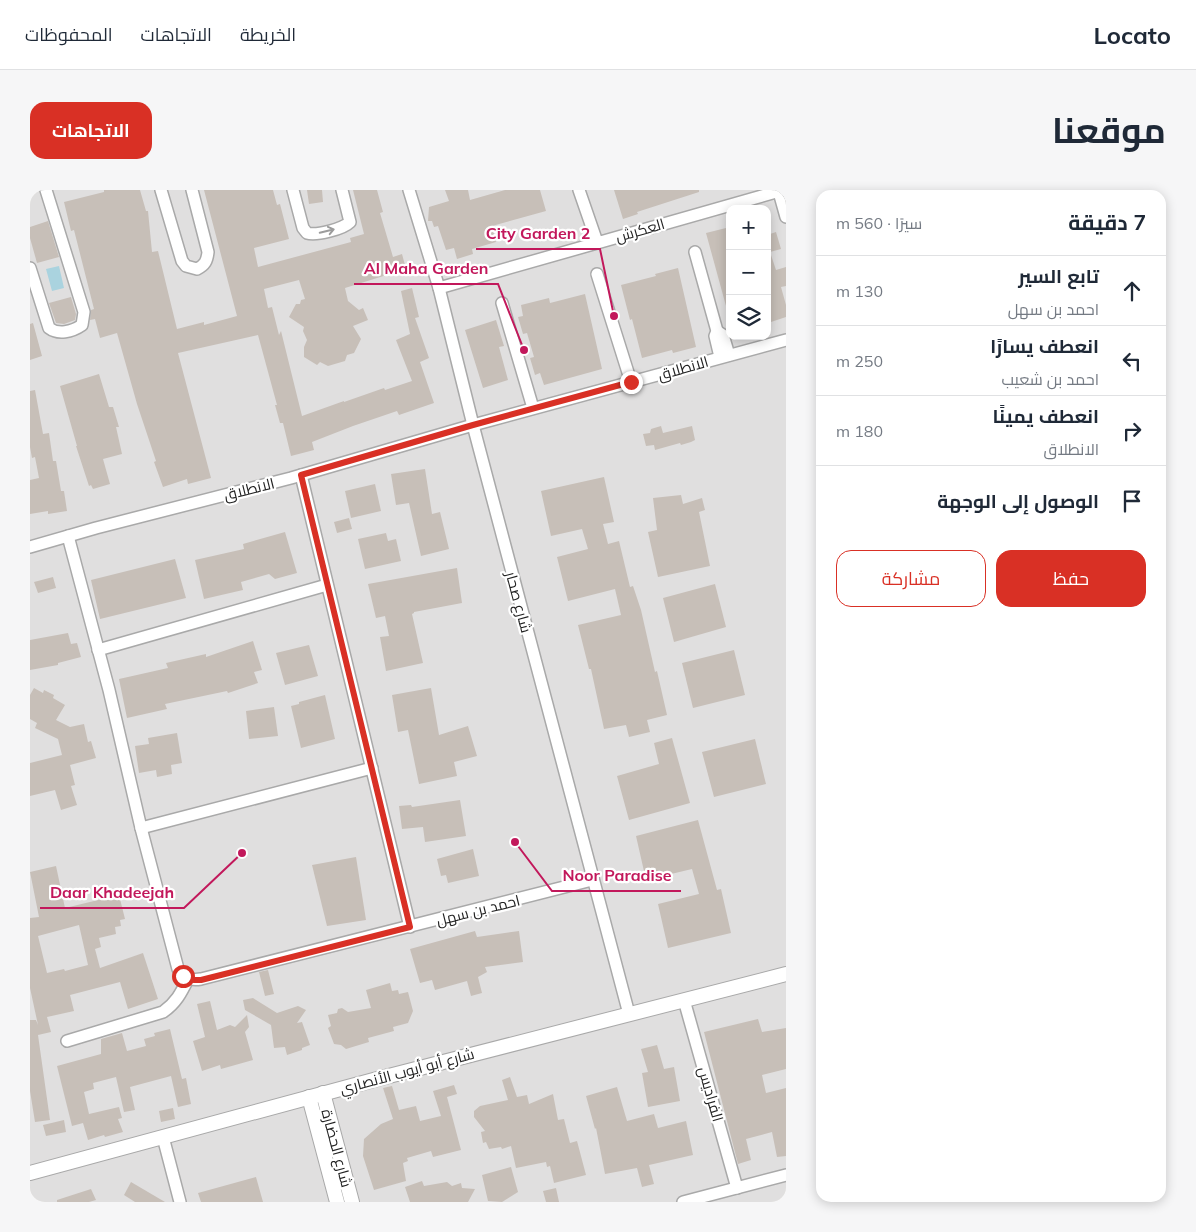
<!DOCTYPE html>
<html lang="ar">
<head>
<meta charset="utf-8">
<style>
  body { margin:0; font-family:Mulish,Cairo,sans-serif; background:#f6f6f7; color:#1f2937; direction:rtl }
  .controls { position:absolute; right:15px; top:15px; display:grid; overflow:hidden; border-radius:10px; box-shadow:0 2px 12px #0003 }
  .controls button { width:45px; height:45px; display:grid; place-items:center; padding:0; border:0; border-bottom:1px solid #e0e1e3; background:#fff; color:#1f2937; font:25px sans-serif }
  .stop { position:absolute; width:15px; height:15px; margin:-11px; border:4px solid #d93025; border-radius:50%; background:#fff }
  .stop.end { background:#d93025; border-color:#fff; box-shadow:0 1px 5px #0008 }
  .list { margin:0; padding:0; list-style:none }
  h2 { display:flex; justify-content:space-between; align-items:center; height:65px; margin:0; padding:0 20px; font-size:21px }
  h2 small { font-size:16px; font-weight:400; color:#747a83 }
  .list li { display:grid; grid-template-columns:32px 1fr auto; gap:15px; align-items:center; box-sizing:border-box; height:70px; padding:0 20px; border-top:1px solid #e0e1e3 }
  .list b { display:block; font-size:19px; white-space:nowrap }
  .list p { margin:0; font-size:16px; white-space:nowrap; color:#747a83 }
  .list em { font-size:16px; font-style:normal; color:#747a83 }
  .actions { display:flex; gap:10px; padding:15px 20px }
  .actions a { flex:1; padding:11px 0; border:1px solid #d93025; border-radius:15px; text-align:center; font-size:18px; color:#d93025 }
  .actions .main { background:#d93025; color:#fff }
  .icon { flex:none; width:28px; height:28px; fill:none; stroke:currentColor; stroke-width:2; stroke-linecap:round; stroke-linejoin:round }
  .map { position:relative; flex:none; width:756px; height:1012px; overflow:hidden; direction:ltr; border-radius:15px }
  header { display:flex; align-items:center; gap:30px; box-sizing:border-box; height:70px; padding:0 25px; background:#fff; border-bottom:1px solid #e0e1e3 }
  header strong { font-size:24px }
  nav { display:flex; gap:28px; margin-inline-start:auto; font-size:18px }
  .intro { display:flex; align-items:center; justify-content:space-between; box-sizing:border-box; height:120px; padding:0 30px }
  h1 { margin:0; font-size:35px }
  .button { padding:12px 22px; border-radius:15px; background:#d93025; color:#fff; font-size:18px; font-weight:700 }
  main { display:flex; gap:30px; padding:0 30px }
  aside { flex:1; background:#fff; border-radius:15px; box-shadow:0 2px 12px #0003 }
  .map>svg:first-child { display:block }
  .residential { fill:#e0dfdf; fill-rule:evenodd }
  .water { fill:#aad3df }
  .building { fill:#c7bfb8; fill-rule:evenodd }
  .lines { fill:none; stroke-linecap:round; stroke-linejoin:round }
  .minor-casing { stroke:#a9a9a9; stroke-width:14 }
  .tertiary-casing { stroke:#a9a9a9; stroke-width:16 }
  .minor { stroke:#fff; stroke-width:11 }
  .tertiary { stroke:#fff; stroke-width:14 }
  .oneway { stroke:#9c9c9c }
  .route { stroke:#d93025; stroke-width:6 }
  .labels { text-anchor:middle; dominant-baseline:central; stroke-width:4.5; stroke-linejoin:round; paint-order:stroke }
  .street-label { font-size:15px; fill:#222; stroke:#fff }
  .leader { fill:none; stroke:#c2185b; stroke-width:2 }
  .callout-dot { fill:#c2185b; stroke:#fff; stroke-width:2 }
  .callout-label { font-size:16px; text-anchor:middle; font-weight:bold; fill:#c2185b; stroke:#fff; stroke-width:4.5; stroke-linejoin:round; paint-order:stroke }
</style>
</head>
<body>
<header>
<strong>Locato</strong>
<nav><a>الخريطة</a><a>الاتجاهات</a><a>المحفوظات</a></nav>
</header>
<div class="intro"><h1>موقعنا</h1><a class="button">الاتجاهات</a></div>
<main>
<aside>
<h2>7 دقيقة<small>سيرًا · 560 m</small></h2>
<ul class="list">
<li><svg class="icon" aria-label="ahead" viewBox="0 0 24 24"><path d="M12 20V5M6 11l6-6 6 6"/></svg><div><b>تابع السير</b><p>احمد بن سهل</p></div><em>130 m</em></li>
<li><svg class="icon" aria-label="left" viewBox="0 0 24 24"><path d="M17 20v-9H6M10 6l-5 5 5 5"/></svg><div><b>انعطف يسارًا</b><p>احمد بن شعيب</p></div><em>250 m</em></li>
<li><svg class="icon" aria-label="right" viewBox="0 0 24 24"><path d="M7 20v-9h11M14 6l5 5-5 5"/></svg><div><b>انعطف يمينًا</b><p>الانطلاق</p></div><em>180 m</em></li>
<li><svg class="icon" aria-label="arrive" viewBox="0 0 24 24"><path d="M6 21V4h12l-3 4 3 4H6"/></svg><div><b>الوصول إلى الوجهة</b></div></li>
</ul>
<div class="actions"><a class="main">حفظ</a><a>مشاركة</a></div>
</aside>
<div class="map">
<svg width="756" height="1012" viewBox="0 0 756 1012">
  <rect width="100%" height="100%" fill="#f2efe9"/>
  <path class="residential" d="M0,0H756V1012H0ZM700,19H737V146H700Z"/>
  <path class="water" d="M29,76L34,98L22,101L16,79Z"/>
  <g class="building">
    <path d="M74,0H110L116,21H118L122,62L128,61L147,139L174,132V135L207,126L174,0H243L247,15L250,14L259,49L224,58L228,77L321,52L320,48L334,44L323,0H347L353,22L350,23L363,67L372,64L376,79L315,98L318,111L329,120L333,118L338,130L323,136L331,149L324,163L317,165L315,171L298,176L290,172L287,175L274,167V157L277,150L273,141L274,137L259,127L266,114H270L271,110L275,109L269,90L234,99L238,118L242,117L249,145L251,141L272,226L314,211V212L354,198L355,200L382,191L366,150L380,144L371,101L382,98L389,127L385,128L399,168L390,172L404,213L369,225L367,221L323,236L282,252L284,260L261,266L253,233H250L245,215H247L228,145L148,163L181,288L158,294L157,289L133,297L124,272L126,271L107,214L87,143L70,148L65,129L60,130L61,120L64,119L44,40L41,41L34,12L74,2Z"/>
    <path d="M277,0H292L293,12L279,14Z"/>
    <path d="M415,0H438L440,10L475,0H510L516,21L462,36L466,52L442,59L443,64L427,69L424,58L416,60L408,36L404,37L402,31H398L399,17L419,11Z"/>
    <path d="M584,0H669V2L607,22L608,24L593,29Z"/>
    <path d="M18,31L29,67L7,73L0,48V37Z"/>
    <path d="M700,37V116H696L676,43Z"/>
    <path d="M746,42L751,59L740,62L746,80L756,77V96L751,97L756,115V127L741,132L739,127L737,128V45Z"/>
    <path d="M648,78L666,157L643,163L642,160L612,168L602,129L600,130L591,95L626,86L625,84Z"/>
    <path d="M555,104L572,179L514,195L510,183L505,185L500,168L504,167L497,143L493,144L488,127L493,126L491,115L519,108L520,113Z"/>
    <path d="M41,107L46,124L45,130L34,134L26,133L19,113Z"/>
    <path d="M466,130L474,156L469,157L478,190L453,198L435,140Z"/>
    <path d="M3,133L12,166L0,170V134Z"/>
    <path d="M69,184L79,217H83L89,237H86L92,264L73,269L80,294L63,299L61,295L59,296L46,256H47L30,196Z"/>
    <path d="M5,200L13,244L19,243L23,271H26L31,301H34L37,321L18,324V321L0,324V290L9,288L5,267L2,268L0,257V201Z"/>
    <path d="M631,236L633,243L662,236L665,250L661,252L651,255L650,253L625,260L624,255L616,256L613,244L620,243L621,239Z"/>
    <path d="M395,279L402,324L410,322L419,359L391,366L379,313L366,315L361,284Z"/>
    <path d="M574,287L584,332L573,334L578,354L589,351L600,397L603,396L611,420L625,482L627,481L637,525L617,530L620,542L599,547L596,535L574,539L561,479H559L548,435L591,425L585,399L538,411L527,367L558,359L552,339L521,346L511,301Z"/>
    <path d="M345,294L351,321L321,328L315,301Z"/>
    <path d="M651,305L653,314L672,308L675,320L669,322L680,376L628,387L618,342L627,340L623,308Z"/>
    <path d="M319,328L322,339L307,343L304,332Z"/>
    <path d="M255,342L267,383L245,389L239,384L211,392L213,400L174,409L165,370L214,359L213,354Z"/>
    <path d="M356,343L358,351L366,349L371,371L335,379L328,349Z"/>
    <path d="M145,369L156,408L70,429L61,390Z"/>
    <path d="M427,378L432,413L384,422V423L382,424L393,473L356,481L350,447L359,446L355,426L346,428L338,394Z"/>
    <path d="M23,387L26,398L8,403L4,392Z"/>
    <path d="M685,394L696,437L644,452L633,408Z"/>
    <path d="M38,443L41,454L47,453L51,467L28,473V475L0,480V450Z"/>
    <path d="M223,451L232,480L224,482L228,493L198,503L197,501L135,514L137,519L97,528L89,489L138,478L136,473L176,464V467Z"/>
    <path d="M279,455L288,486L255,495L246,463Z"/>
    <path d="M704,460L715,505L663,518L652,473Z"/>
    <path d="M4,498L13,503L14,500L24,505L23,508L35,515L26,530L40,537L54,534L58,552L61,551L66,568L40,575L45,595L41,596L47,615L31,620L25,600L0,606V573L32,565L28,549L5,538L7,533L0,529V505Z"/>
    <path d="M401,498L409,545L438,536L447,566L424,572L427,586L389,594L378,540L368,542L362,505Z"/>
    <path d="M295,505L305,549L271,558L261,516L269,514V512Z"/>
    <path d="M244,517L248,546L219,549L216,521Z"/>
    <path d="M147,543L152,573L141,575L142,584L127,587L126,580L109,583L105,556L119,554L118,548Z"/>
    <path d="M642,548L660,613L599,630L587,586L629,574L624,553Z"/>
    <path d="M725,549L736,594L684,607L672,562Z"/>
    <path d="M430,610L436,646L395,652L393,637L372,639L369,616L381,615L382,617Z"/>
    <path d="M668,630L687,700L691,699L701,743L638,758L628,714L669,704L662,679L616,690L606,646Z"/>
    <path d="M443,659L449,686L418,693L416,685L411,686L407,669Z"/>
    <path d="M326,667L336,730L297,736L282,675Z"/>
    <path d="M26,676L35,718L89,705L95,729L90,730L91,736L85,737L86,744L69,748L71,757L65,759L70,778L113,763L128,809L98,819L90,792L40,805L44,821L17,827L21,842L8,845L20,930L5,932L0,901V830H6L8,835L0,798V728L9,727L0,682ZM49,735L58,775L35,781L34,779L17,783L8,746Z"/>
    <path d="M445,741L447,747L489,741L493,772L455,777L457,782L448,787L452,803L441,806L437,791L405,800L402,790L390,793L380,759Z"/>
    <path d="M238,780L244,804L235,806L229,782Z"/>
    <path d="M360,793L362,801L368,800L369,804L378,802L383,821L378,833L363,837L364,841L338,848L339,852L316,859L311,855L304,854L298,838L301,836L298,825L307,823L308,819L312,818L318,822L341,818L336,800Z"/>
    <path d="M223,808L247,823L268,816L276,820L267,833L272,832L280,855L272,858V860L257,865L255,857L244,858L241,835L215,820L213,810Z"/>
    <path d="M180,811L187,840L200,835L205,837L217,825L219,837L215,842L223,870L191,879L190,875L172,881L163,851L175,847L167,814Z"/>
    <path d="M728,829L732,842L756,838V879L732,885L736,903L756,898V966L747,967L742,942L716,949L721,970L708,974L674,842Z"/>
    <path d="M140,839L152,889L156,888L161,914L148,917L141,886L100,897L105,920L94,922L86,887L63,893L64,899L54,902L59,924L89,917L92,928L88,929L93,942L75,947L74,945L58,950L53,933L42,936L27,876L71,864V849L92,843L97,861L116,856L114,849L125,846L124,843Z"/>
    <path d="M627,855L634,879L644,877L650,911L618,917L612,883L618,882L611,859Z"/>
    <path d="M480,887L487,907L497,905L499,914L523,904L528,930L534,929L540,953L547,951L556,985L524,993L520,976L517,977L516,972L486,978L481,956L472,959L471,957L459,959L456,952L453,953L451,942L455,941L444,927V921L450,916L478,910L472,890Z"/>
    <path d="M424,895L427,904L417,907L431,960L403,967L401,961L377,968L378,971L373,973L376,991L344,1000L333,966L334,949L351,934L363,929L353,898L362,896L369,920L386,916L390,931L411,926L403,901Z"/>
    <path d="M587,897L597,931L624,924L628,938L656,931L663,965L619,975L624,994L612,997L607,978L575,984L566,938L565,939L556,906Z"/>
    <path d="M143,918L145,929L131,932L129,921Z"/>
    <path d="M34,930L36,942L16,946L13,935Z"/>
    <path d="M481,977L488,1002L472,1012L458,1011L452,985Z"/>
    <path d="M226,987L233,1012H171L168,1003Z"/>
    <path d="M392,991L394,996L417,992L422,996L431,993L432,998L445,999L438,1012H380L375,997Z"/>
    <path d="M101,992L135,1012H105L94,1005Z"/>
    <path d="M526,998L529,1012H516L513,1001Z"/>
    <path d="M61,999L66,1010L59,1012H27V1010Z"/>
  </g>
  <g class="lines">
    <g class="minor-casing">
      <g id="minor">
        <path d="M131,0L152,71L156,76L167,79C175,75 177,71 178,62L162,0"/>
        <path d="M263,0L273,38L277,43C286,46 313,39 320,32L312,0"/>
        <path d="M379,0L409,98L443,235L599,824"/>
        <path d="M549,0L567,52"/>
        <path d="M749,2L756,27"/>
        <path d="M665,62L687,141L685,146L690,167"/>
        <path d="M0,78L19,138C28,145 42,142 52,135L54,122L16,0"/>
        <path d="M567,84L601,192"/>
        <path d="M409,98L753,0"/>
        <path d="M472,113L503,218"/>
        <path d="M687,141L693,145L699,165"/>
        <path d="M271,285L380,737"/>
        <path d="M38,346L79,500L111,638L148,779C155,788 160,791 171,789L562,690"/>
        <path d="M0,357L66,338L261,288L443,235L756,150"/>
        <path d="M68,460L297,395"/>
        <path d="M111,638L342,578"/>
        <path d="M654,810L707,998"/>
        <path d="M37,851L133,822C146,813 151,803 158,789"/>
        <path d="M133,947L150,1012"/>
        <path d="M653,1012L756,985"/>
      </g>
    </g>
    <g class="tertiary-casing">
      <g id="tertiary">
        <path d="M293,903L322,1012"/>
        <path d="M279,907L307,1012"/>
        <path d="M0,983L351,888L756,784"/>
      </g>
    </g>
    <use href="#minor" class="minor"/>
    <use href="#tertiary" class="tertiary"/>
  </g>
  <defs><path id="oneway-shaft" d="M-6 0H5M1.5-3L5.5 0L1.5 3" fill="none" stroke-width="1.6" stroke-linecap="round" stroke-linejoin="round" transform="scale(1.25)"/></defs>
  <use class="oneway" href="#oneway-shaft" transform="translate(297 41) rotate(-14)"/>
  <g class="lines">
    <path class="route" d="M153,786L164,790H171L380,737L271,285L443,235L601,192"/>
  </g>
  <g class="labels">
    <g class="street-label">
      <text transform="translate(610 40) rotate(-16)">العكرش</text>
      <text transform="translate(653 178) rotate(-16)">الانطلاق</text>
      <text transform="translate(219 299) rotate(-14)">الانطلاق</text>
      <text transform="translate(489 412) rotate(75)">شارع صحار</text>
      <text transform="translate(448 720) rotate(-14)">احمد بن سهل</text>
      <text transform="translate(377 881) rotate(-15)">شارع أبو أيوب الأنصاري</text>
      <text transform="translate(681 904) rotate(74)">الفراديس</text>
      <text transform="translate(307 958) rotate(75)">شارع الحضارة</text>
    </g>
  </g>
  <path class="leader" d="M584 126L570 59H446M494 160L468 94H324M485 652L522 701H651M212 663L154 718H10"/>
  <g class="callout-dot">
    <circle cx="584" cy="126" r="5"/>
    <circle cx="494" cy="160" r="5"/>
    <circle cx="485" cy="652" r="5"/>
    <circle cx="212" cy="663" r="5"/>
  </g>
  <g class="callout-label">
    <text x="508" y="49">City Garden 2</text>
    <text x="396" y="84">Al Maha Garden</text>
    <text x="587" y="691">Noor Paradise</text>
    <text x="82" y="708">Daar Khadeejah</text>
  </g>
</svg>
<div class="controls">
<button>+</button>
<button>−</button>
<button><svg class="icon" aria-label="layers" viewBox="0 0 24 24"><path d="M12 4l9 5-9 5-9-5zM3 14l9 5 9-5"/></svg></button>
</div>
<div class="stop" style="left:153px;top:786px"></div>
<div class="stop end" style="left:601px;top:192px"></div>
</div>
</main>
</body>
</html>
